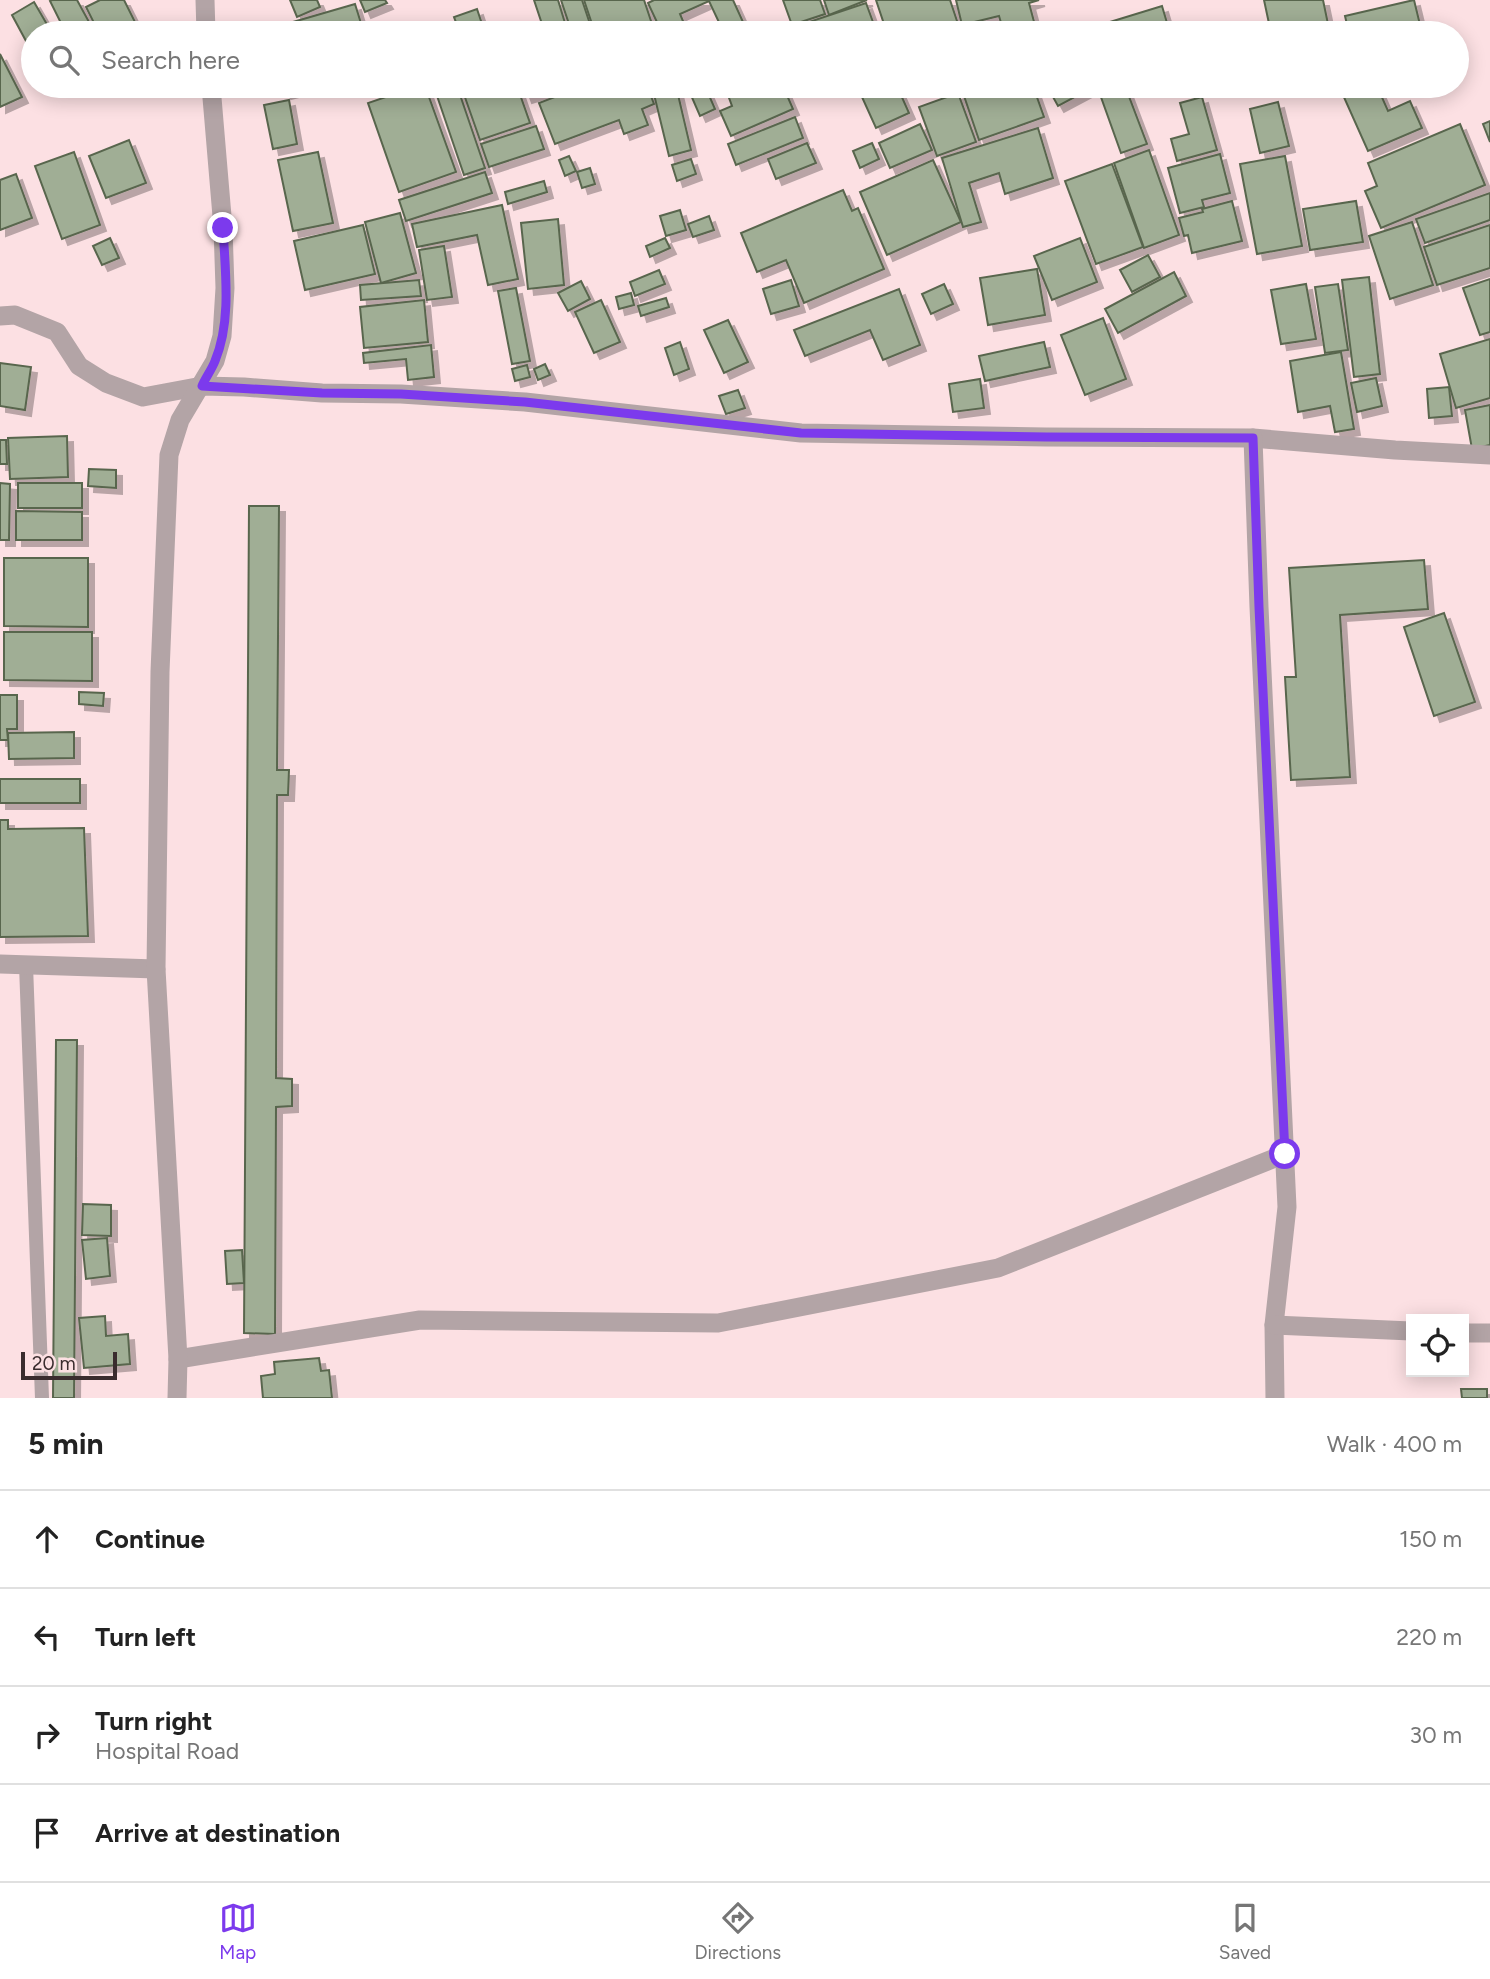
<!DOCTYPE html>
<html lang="en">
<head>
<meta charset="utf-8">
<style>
  body { margin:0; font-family:Figtree,sans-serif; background:#f2f2f2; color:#222 }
  .controls { position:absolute; right:21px; bottom:21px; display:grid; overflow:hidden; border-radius:0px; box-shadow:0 4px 18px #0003 }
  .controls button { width:63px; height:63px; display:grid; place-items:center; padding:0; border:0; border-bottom:2px solid #e0e0e0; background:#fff; color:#222; font:35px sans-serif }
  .scale { position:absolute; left:21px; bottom:18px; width:96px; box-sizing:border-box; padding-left:7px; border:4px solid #3a2c2e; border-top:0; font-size:19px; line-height:24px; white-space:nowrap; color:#3a2c2e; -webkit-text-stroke:5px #fce0e3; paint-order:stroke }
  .stop { position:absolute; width:21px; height:21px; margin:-16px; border:5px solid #7c3aed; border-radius:50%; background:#fff }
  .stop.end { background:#7c3aed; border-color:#fff; box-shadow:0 2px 7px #0008 }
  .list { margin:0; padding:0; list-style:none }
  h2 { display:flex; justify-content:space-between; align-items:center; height:91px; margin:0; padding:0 28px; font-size:30px }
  h2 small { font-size:23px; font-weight:400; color:#767676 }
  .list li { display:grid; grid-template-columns:46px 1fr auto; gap:21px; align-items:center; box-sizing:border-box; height:98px; padding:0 28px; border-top:2px solid #e0e0e0 }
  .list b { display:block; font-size:26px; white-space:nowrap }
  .list p { margin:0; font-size:23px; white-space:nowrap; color:#767676 }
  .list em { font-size:23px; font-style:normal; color:#767676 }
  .icon { flex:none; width:38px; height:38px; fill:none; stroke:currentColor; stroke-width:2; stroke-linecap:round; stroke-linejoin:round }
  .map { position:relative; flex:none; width:1490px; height:1398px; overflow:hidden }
  .search { position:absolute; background:#fff; box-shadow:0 4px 18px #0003; left:21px; right:21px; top:21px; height:77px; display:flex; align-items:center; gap:18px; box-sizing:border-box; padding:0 24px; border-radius:38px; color:#767676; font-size:26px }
  .sheet { height:483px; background:#fff }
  nav { display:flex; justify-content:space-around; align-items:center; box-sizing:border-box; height:98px; border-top:2px solid #e0e0e0; background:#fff; font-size:19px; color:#767676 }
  nav a { display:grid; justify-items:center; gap:4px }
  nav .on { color:#7c3aed }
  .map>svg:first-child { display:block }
  .building { fill:#a0ae95; stroke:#59664e; stroke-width:2; filter:url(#shadow) }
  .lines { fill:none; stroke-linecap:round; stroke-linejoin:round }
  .service { stroke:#b3a4a6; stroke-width:14 }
  .minor { stroke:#b3a4a6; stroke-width:19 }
  .route { stroke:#7c3aed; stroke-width:9 }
</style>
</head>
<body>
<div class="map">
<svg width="1490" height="1398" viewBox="0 0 1490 1398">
  <defs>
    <filter id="shadow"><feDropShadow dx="6" dy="6" stdDeviation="0" flood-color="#0004"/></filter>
  </defs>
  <rect width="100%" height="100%" fill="#fce0e3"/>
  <g class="building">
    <path d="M52,0H77L95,33H53L63,27L50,1Z"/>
    <path d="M100,0H124L136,24L119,33H99L86,7Z"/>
    <path d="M290,0H317L320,7L297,17Z"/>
    <path d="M360,0H385L387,3L365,12Z"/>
    <path d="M534,0H558L568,33H545Z"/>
    <path d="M561,0H582L593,33H572Z"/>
    <path d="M584,0H644L655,33H595Z"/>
    <path d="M654,0H733L748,33H724L709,1L680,14L688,33H662L648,3Z"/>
    <path d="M783,0H820L825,14L792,25Z"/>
    <path d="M824,0H867L829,15Z"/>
    <path d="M876,0H950L958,24L930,33H887Z"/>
    <path d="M956,0H1039L1029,3L1037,33H1004L999,16L962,25Z"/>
    <path d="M1264,0H1323L1328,24L1289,33H1271Z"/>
    <path d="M1414,0L1422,33H1349L1345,16Z"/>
    <path d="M34,2L52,33H33V54L12,15Z"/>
    <path d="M866,3L877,33H857V31L851,33H793L791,28Z"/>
    <path d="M355,4L364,33H296L293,22Z"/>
    <path d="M1162,6L1170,33H1074Z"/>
    <path d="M477,9L485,33H460L454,17Z"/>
    <path d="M0,54L22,97L0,107Z"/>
    <path d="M283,86H309V87L285,93Z"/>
    <path d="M418,86H425L456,172L399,192L368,103Z"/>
    <path d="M447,86H457L485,168L464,175L435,90Z"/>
    <path d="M461,86H517L530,123L480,140Z"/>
    <path d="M522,86H561L526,97Z"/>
    <path d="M583,86H647L654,104L642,109L648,125L624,134L619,120L555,144L539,103Z"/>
    <path d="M652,86H676L691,150L669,156Z"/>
    <path d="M687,86H705L715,109L700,116Z"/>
    <path d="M727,86H783L793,109L731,136L720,111L732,106L725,87Z"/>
    <path d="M857,86H897L909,113L876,128Z"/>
    <path d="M972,86H1033L1044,117L979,140L962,90Z"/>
    <path d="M1047,86H1088L1090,89L1058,106Z"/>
    <path d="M1097,86H1125L1147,144L1121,153Z"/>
    <path d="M1364,86H1377L1388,111L1410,101L1422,128L1368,151L1343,95Z"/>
    <path d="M958,93L976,142L937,156L919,107Z"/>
    <path d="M1202,97L1217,150L1177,161L1171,139L1189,134L1180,103Z"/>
    <path d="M289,100L297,144L273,149L264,105Z"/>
    <path d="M1278,102L1289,146L1260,153L1250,109Z"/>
    <path d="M795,117L803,138L736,165L728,144Z"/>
    <path d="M1490,121V142L1483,124Z"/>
    <path d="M920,124L932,150L890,168L879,143Z"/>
    <path d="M1460,124L1485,185L1381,228L1365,191L1377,186L1368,163Z"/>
    <path d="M536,126L544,149L489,167L481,144Z"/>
    <path d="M1038,128L1053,178L1005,194L999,173L969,183L981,222L963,227L942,158Z"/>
    <path d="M129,140L146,183L106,198L89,156Z"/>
    <path d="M807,143L816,163L776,179L768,159Z"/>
    <path d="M872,143L879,159L860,168L853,151Z"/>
    <path d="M1149,150L1179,235L1144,248L1114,163Z"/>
    <path d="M74,152L100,225L62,239L35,166Z"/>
    <path d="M318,152L333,223L293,231L278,160Z"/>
    <path d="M1220,154L1230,193L1202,200L1204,207L1180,213L1168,168Z"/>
    <path d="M569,156L576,171L565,176L559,160Z"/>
    <path d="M1285,156L1302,246L1257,254L1240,164Z"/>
    <path d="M691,159L696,174L677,181L672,165Z"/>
    <path d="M933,160L961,222L887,255L860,192Z"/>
    <path d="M1112,164L1143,247L1096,264L1065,181Z"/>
    <path d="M590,168L595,184L582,188L577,172Z"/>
    <path d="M485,172L492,193L406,221L399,200Z"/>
    <path d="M16,174L32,218L0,230V180Z"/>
    <path d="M544,181L547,192L508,204L505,192Z"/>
    <path d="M843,190L852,211L858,208L884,269L804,303L786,260L757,272L741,233Z"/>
    <path d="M1490,193V220L1425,243L1416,219Z"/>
    <path d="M1232,201L1242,241L1192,253L1188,235L1184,236L1179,218L1203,212L1202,209Z"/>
    <path d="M1356,201L1363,242L1310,250L1303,209Z"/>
    <path d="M502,205L518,279L488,285L477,235L417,247L412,224Z"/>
    <path d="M680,210L686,230L666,236L660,216Z"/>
    <path d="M400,213L416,273L381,283L365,222Z"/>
    <path d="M709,216L714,230L693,237L688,224Z"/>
    <path d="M558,219L564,285L528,289L521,223Z"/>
    <path d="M1412,222L1433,285L1390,299L1369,236Z"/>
    <path d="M363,225L375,274L305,290L294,241Z"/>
    <path d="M1490,225V268L1437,285L1424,247Z"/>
    <path d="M110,238L119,258L102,265L93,246Z"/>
    <path d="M665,238L670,248L650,257L646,246Z"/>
    <path d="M1080,238L1097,282L1052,300L1034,256Z"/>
    <path d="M444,246L452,297L427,300L419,250Z"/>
    <path d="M1148,255L1160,277L1132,292L1120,270Z"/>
    <path d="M1037,269L1045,315L988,325L980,278Z"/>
    <path d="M659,270L665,284L635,296L630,282Z"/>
    <path d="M1174,272L1186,296L1118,333L1105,309Z"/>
    <path d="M1369,277L1380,374L1354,377L1342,280Z"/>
    <path d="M1490,279V332L1480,335L1463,288Z"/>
    <path d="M419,280L421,296L361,300L360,285Z"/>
    <path d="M791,280L799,306L771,314L763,289Z"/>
    <path d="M581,281L590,299L568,311L558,293Z"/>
    <path d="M944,284L953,304L931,314L922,294Z"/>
    <path d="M1306,284L1316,339L1281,344L1271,290Z"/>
    <path d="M1338,284L1348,350L1325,353L1315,287Z"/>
    <path d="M516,288L530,361L512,364L498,291Z"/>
    <path d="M899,289L920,345L883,360L870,330L805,356L794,330Z"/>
    <path d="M631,293L634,305L619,309L616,297Z"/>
    <path d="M666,298L669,307L641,316L638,306Z"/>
    <path d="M424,300L428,342L364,348L360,307Z"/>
    <path d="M601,300L620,342L594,353L575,312Z"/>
    <path d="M1103,318L1126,379L1085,395L1061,335Z"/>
    <path d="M728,320L748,362L724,373L704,330Z"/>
    <path d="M1490,339V398L1456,408L1440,354Z"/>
    <path d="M680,342L689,369L674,375L665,348Z"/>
    <path d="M1044,342L1050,367L985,381L979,356Z"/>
    <path d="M431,345L434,377L408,380L406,359L364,363L363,353Z"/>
    <path d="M1341,352L1354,429L1335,432L1330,406L1298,412L1290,361Z"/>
    <path d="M0,363L31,367L25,410L0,406Z"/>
    <path d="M545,364L550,375L538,380L534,369Z"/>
    <path d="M527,365L530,377L515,381L512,369Z"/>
    <path d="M1376,378L1382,406L1357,412L1351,383Z"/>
    <path d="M980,379L984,408L953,412L949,384Z"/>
    <path d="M1449,387L1452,416L1429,418L1427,389Z"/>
    <path d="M738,390L745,408L726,414L719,396Z"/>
    <path d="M1490,405V445L1472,449L1465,410Z"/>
    <path d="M67,436L68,477L10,479L8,438Z"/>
    <path d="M0,440H6L7,464H0Z"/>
    <path d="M89,469L116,470V488L88,486Z"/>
    <path d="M0,483L10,484L9,540H0Z"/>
    <rect x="18" y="483" width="64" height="25"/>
    <path d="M249,506H279L277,770H289L288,795H277L276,1078L292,1079V1106L276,1107L275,1334L244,1333Z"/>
    <path d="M16,511L82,512V540H16Z"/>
    <path d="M4,558H88V627L4,626Z"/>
    <path d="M1424,560L1428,609L1340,615L1350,777L1291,780L1285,677H1296L1289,568Z"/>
    <path d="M1444,613L1475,702L1434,716L1404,627Z"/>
    <path d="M4,632H92V681L4,680Z"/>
    <path d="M79,692L104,693L103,706L79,704Z"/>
    <path d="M0,695H17V729H7L8,740H0Z"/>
    <path d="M74,732V758L9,759L8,733Z"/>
    <rect x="0" y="779" width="80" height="24"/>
    <path d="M0,820H8V829L84,828L88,936L0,937Z"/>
    <path d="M56,1040H77L74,1398H53Z"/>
    <path d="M83,1204L111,1205V1236L82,1235Z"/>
    <path d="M107,1238L110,1276L86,1279L82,1240Z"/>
    <path d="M242,1250L244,1283L227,1284L225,1251Z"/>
    <path d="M105,1316L106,1336L128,1334L130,1364L84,1368L79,1318Z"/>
    <path d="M319,1358L321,1371L329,1370L332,1398H263L261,1376L275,1374L274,1362Z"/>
    <path d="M1461,1389H1487V1398H1462Z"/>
  </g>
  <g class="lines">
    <path class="service" d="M26,965L42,1398"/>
    <g class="minor">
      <path d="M205,0L206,33"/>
      <path d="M0,316L15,315L57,332L79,366L106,383L143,397L202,386L244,387L322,393L401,394L525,402L801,433L1046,437L1253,438L1395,450L1490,455"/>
      <path d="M1253,438L1259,607L1287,1207L1274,1325L1275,1398"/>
      <path d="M0,964L156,969"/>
      <path d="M1274,1325L1411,1331"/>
      <path d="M1464,1333H1490"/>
      <path d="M178,1359L420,1320L718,1323L998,1268L1285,1154"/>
      <path d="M177,1398L178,1359L156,969L160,672L169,455L180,420L215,361L222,336L225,288L223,228L211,86"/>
    </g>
  </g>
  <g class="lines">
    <path class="route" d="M223,228C225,270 232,320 215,361C212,369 206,377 202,386L322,393L401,394L525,402L801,433L1046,437L1253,438L1259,607L1285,1154"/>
  </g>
</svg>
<div class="controls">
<button><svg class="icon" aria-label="locate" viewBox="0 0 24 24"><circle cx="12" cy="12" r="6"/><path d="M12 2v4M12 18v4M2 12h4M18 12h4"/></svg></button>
</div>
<div class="scale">20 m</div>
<div class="stop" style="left:1285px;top:1154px"></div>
<div class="stop end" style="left:223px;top:228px"></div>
<div class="search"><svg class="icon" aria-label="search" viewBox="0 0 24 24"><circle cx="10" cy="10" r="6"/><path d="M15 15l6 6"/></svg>Search here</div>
</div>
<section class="sheet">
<h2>5 min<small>Walk · 400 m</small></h2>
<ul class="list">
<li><svg class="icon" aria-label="ahead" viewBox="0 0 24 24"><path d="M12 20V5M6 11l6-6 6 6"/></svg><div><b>Continue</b></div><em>150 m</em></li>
<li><svg class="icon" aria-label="left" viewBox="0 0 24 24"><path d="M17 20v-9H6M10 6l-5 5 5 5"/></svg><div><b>Turn left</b></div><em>220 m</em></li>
<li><svg class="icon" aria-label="right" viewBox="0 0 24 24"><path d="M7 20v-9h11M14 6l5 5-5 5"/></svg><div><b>Turn right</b><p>Hospital Road</p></div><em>30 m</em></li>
<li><svg class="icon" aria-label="arrive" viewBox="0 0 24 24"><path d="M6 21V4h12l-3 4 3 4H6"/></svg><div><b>Arrive at destination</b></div></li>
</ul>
</section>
<nav>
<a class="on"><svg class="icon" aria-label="map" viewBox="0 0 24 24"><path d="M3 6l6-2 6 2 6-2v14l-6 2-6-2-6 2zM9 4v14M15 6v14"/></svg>Map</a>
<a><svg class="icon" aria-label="directions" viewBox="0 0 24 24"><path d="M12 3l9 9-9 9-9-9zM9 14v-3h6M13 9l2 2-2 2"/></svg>Directions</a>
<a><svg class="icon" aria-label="saved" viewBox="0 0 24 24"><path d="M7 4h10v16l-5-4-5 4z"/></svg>Saved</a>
</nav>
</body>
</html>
